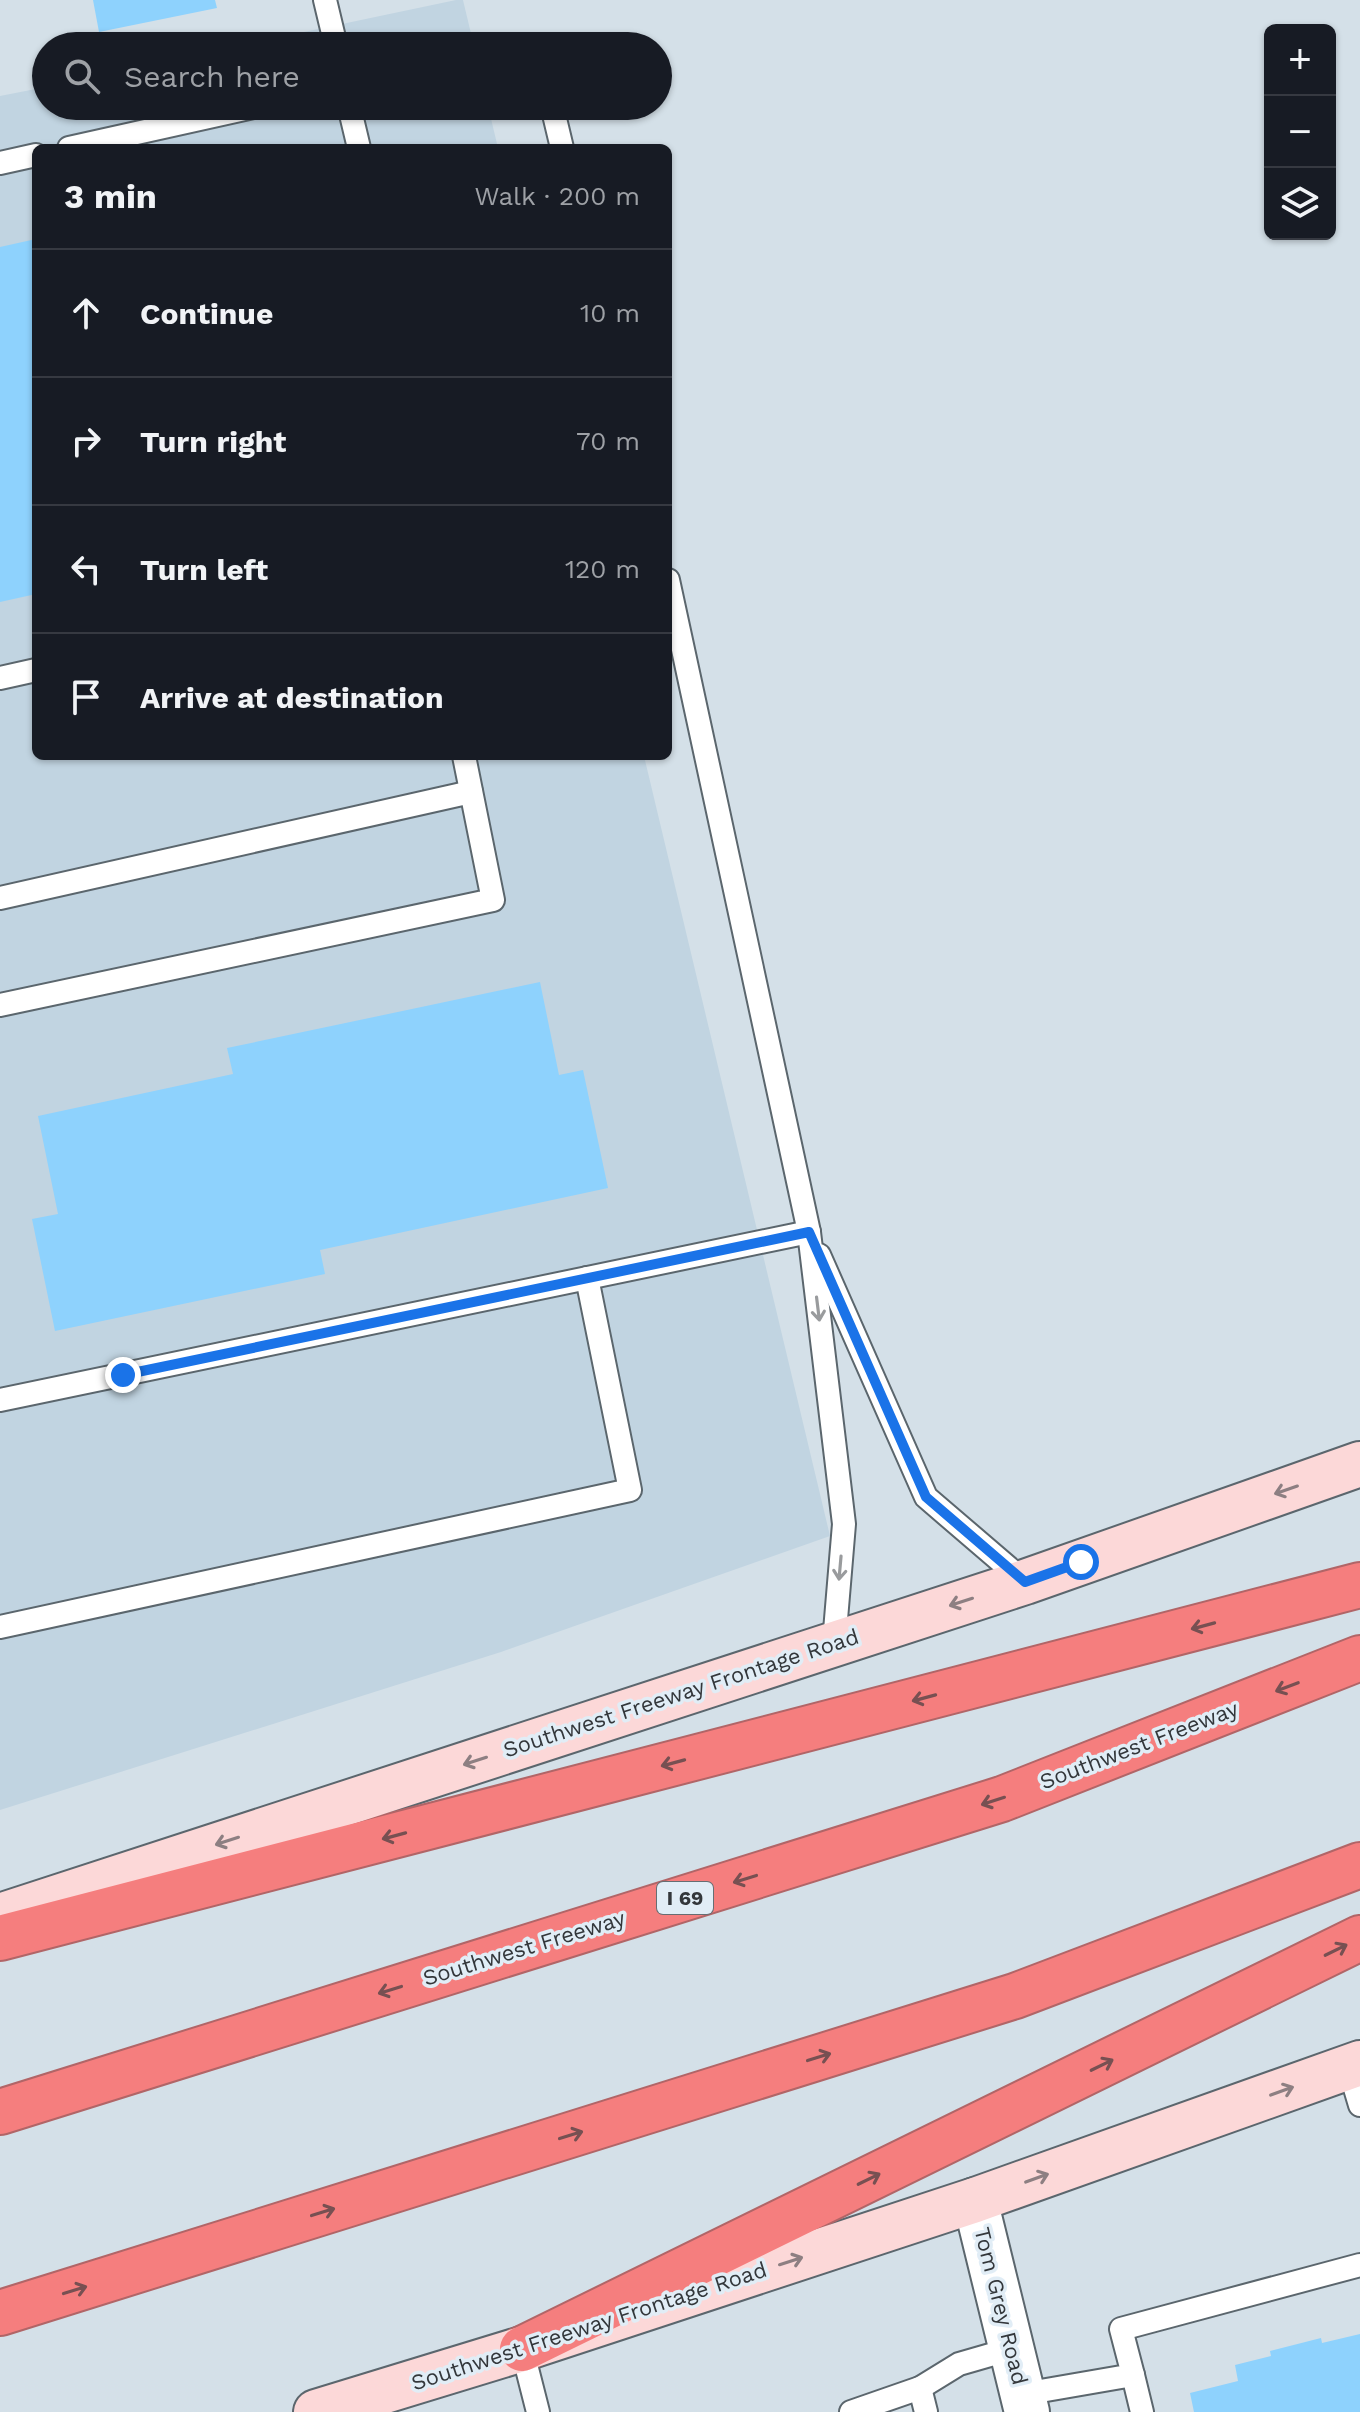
<!DOCTYPE html>
<html lang="en">
<head>
<meta charset="utf-8">
<style>
  body { margin:0; font-family:"Work Sans",sans-serif; background:#20242c; color:#f1f3f6 }
  .controls { position:absolute; right:24px; top:24px; display:grid; overflow:hidden; border-radius:12px; box-shadow:0 2px 6px #0004 }
  .controls button { width:72px; height:72px; display:grid; place-items:center; padding:0; border:0; border-bottom:2px solid #363941; background:#171b24; color:#f1f3f6; font:40px sans-serif }
  .stop { position:absolute; width:24px; height:24px; margin:-18px; border:6px solid #1a73e8; border-radius:50%; background:#fff }
  .stop.end { background:#1a73e8; border-color:#fff; box-shadow:0 2px 8px #0008 }
  .list { margin:0; padding:0; list-style:none }
  h2 { display:flex; justify-content:space-between; align-items:center; height:104px; margin:0; padding:0 32px; font-size:34px }
  h2 small { font-size:26px; font-weight:400; color:#9ea1a6 }
  .list li { display:grid; grid-template-columns:52px 1fr auto; gap:24px; align-items:center; box-sizing:border-box; height:128px; padding:0 32px; border-top:2px solid #363941 }
  .list b { display:block; font-size:30px; white-space:nowrap }
  .list em { font-size:26px; font-style:normal; color:#9ea1a6 }
  .icon { flex:none; width:44px; height:44px; fill:none; stroke:currentColor; stroke-width:2; stroke-linecap:round; stroke-linejoin:round }
  .map { position:relative; flex:none; width:1360px; height:2412px; overflow:hidden }
  .search { position:absolute; background:#171b24; box-shadow:0 2px 6px #0004; left:32px; top:32px; width:640px; height:88px; display:flex; align-items:center; gap:20px; box-sizing:border-box; padding:0 28px; border-radius:44px; color:#9ea1a6; font-size:30px }
  .panel { position:absolute; background:#171b24; box-shadow:0 2px 6px #0004; left:32px; top:144px; width:640px; height:616px; border-radius:12px }
  .map>svg:first-child { display:block }
  .built { fill:#c1d4e1 }
  .building { fill:#8ed2fd }
  .lines { fill:none; stroke-linecap:round; stroke-linejoin:round }
  .lane-casing { stroke:#5b666d; stroke-width:26 }
  .street-casing { stroke:#5b666d; stroke-width:48 }
  .secondary-casing { stroke:#5b666d; stroke-width:48 }
  .highway-casing { stroke:#b16567; stroke-width:48 }
  .lane { stroke:#fff; stroke-width:22 }
  .street { stroke:#fff; stroke-width:44 }
  .secondary { stroke:#fcd8d8; stroke-width:44 }
  .highway { stroke:#f57e7e; stroke-width:44 }
  .oneway { stroke:#999b9d }
  .oneway2 { stroke:#8d7f82 }
  .oneway3 { stroke:#775052 }
  .route { stroke:#1a73e8; stroke-width:10 }
  .labels { text-anchor:middle; dominant-baseline:central; stroke-width:7; stroke-linejoin:round; paint-order:stroke }
  .shield { fill:#e1edf6; stroke:#676e73; stroke-width:2 }
  .shield-label { font-size:20px; font-weight:bold; fill:#33373b }
  .street-label { font-size:22px; fill:#33373b; stroke:#e1edf6 }
</style>
</head>
<body>
<div class="map">
<svg width="1360" height="2412" viewBox="0 0 1360 2412">
  <rect width="100%" height="100%" fill="#d4e0e8"/>
  <g class="built">
    <path d="M456,0H463L474,46H238Z"/>
    <path d="M46,87V106H488L498,148H36V756H644L830,1536L501,1652L0,1810V96Z"/>
  </g>
  <g class="building">
    <path d="M93,0H215L217,8L99,32Z"/>
    <path d="M36,239V594L0,602V247Z"/>
    <path d="M540,982L559,1075L583,1070L608,1188L320,1250L325,1274L55,1331L32,1219L58,1214L38,1116L233,1074L227,1048Z"/>
    <path d="M1360,2334V2412H1194L1190,2393L1238,2381L1235,2365L1271,2356L1270,2351L1321,2338L1322,2343Z"/>
  </g>
  <g class="lines">
    <g class="lane-casing">
      <g id="lane">
        <path d="M325,0L336,46"/>
        <path d="M530,46H537"/>
        <path d="M349,106L359,148"/>
        <path d="M552,106L562,148"/>
        <path d="M69,148L258,106"/>
        <path d="M0,163L36,155"/>
        <path d="M668,580L809,1232L844,1524L834,1643"/>
        <path d="M0,678L36,670"/>
        <path d="M0,898L471,792"/>
        <path d="M0,1005L493,900L464,756"/>
        <path d="M819,1255L926,1497L1025,1582"/>
        <path d="M0,1400L809,1232"/>
        <path d="M0,1627L630,1490L587,1278"/>
        <path d="M1349,2068L1360,2105"/>
        <path d="M522,2349L538,2412"/>
        <path d="M1133,2375L1142,2412"/>
        <path d="M920,2388L926,2412"/>
        <path d="M1023,2394L1133,2375L1121,2329L1360,2265"/>
        <path d="M851,2412L920,2388L959,2364L1011,2349"/>
      </g>
    </g>
    <g class="street-casing">
      <path id="street" d="M975,2200L1027,2412"/>
    </g>
    <g class="secondary-casing">
      <g id="secondary">
        <path d="M0,1916L1025,1582L1360,1464"/>
        <path d="M316,2412L522,2349L975,2200L1360,2063"/>
      </g>
    </g>
    <g class="highway-casing">
      <g id="highway">
        <path d="M0,1938L1360,1585"/>
        <path d="M0,2112L1002,1799L1360,1658"/>
        <path d="M0,2313L1015,1996L1360,1865"/>
        <path d="M522,2349L1360,1938"/>
      </g>
    </g>
    <use href="#lane" class="lane"/>
    <use href="#street" class="street"/>
    <use href="#secondary" class="secondary"/>
    <use href="#highway" class="highway"/>
  </g>
  <defs><path id="oneway-shaft" d="M-6 0H5M1.5-3L5.5 0L1.5 3" fill="none" stroke-width="1.6" stroke-linecap="round" stroke-linejoin="round" transform="scale(2)"/></defs>
  <g class="oneway">
    <use href="#oneway-shaft" transform="translate(818 1309) rotate(83)"/>
    <use href="#oneway-shaft" transform="translate(840 1568) rotate(95)"/>
  </g>
  <g class="oneway2">
    <use href="#oneway-shaft" transform="translate(1286 1490) rotate(161)"/>
    <use href="#oneway-shaft" transform="translate(961 1602) rotate(162)"/>
    <use href="#oneway-shaft" transform="translate(475 1761) rotate(162)"/>
    <use href="#oneway-shaft" transform="translate(227 1841) rotate(162)"/>
    <use href="#oneway-shaft" transform="translate(1282 2091) rotate(-20)"/>
    <use href="#oneway-shaft" transform="translate(1037 2178) rotate(-20)"/>
    <use href="#oneway-shaft" transform="translate(791 2261) rotate(-18)"/>
  </g>
  <g class="oneway3">
    <use href="#oneway-shaft" transform="translate(1203 1626) rotate(165)"/>
    <use href="#oneway-shaft" transform="translate(1287 1687) rotate(159)"/>
    <use href="#oneway-shaft" transform="translate(924 1698) rotate(165)"/>
    <use href="#oneway-shaft" transform="translate(673 1763) rotate(165)"/>
    <use href="#oneway-shaft" transform="translate(993 1801) rotate(162)"/>
    <use href="#oneway-shaft" transform="translate(394 1836) rotate(165)"/>
    <use href="#oneway-shaft" transform="translate(745 1879) rotate(163)"/>
    <use href="#oneway-shaft" transform="translate(1336 1950) rotate(-26)"/>
    <use href="#oneway-shaft" transform="translate(390 1990) rotate(163)"/>
    <use href="#oneway-shaft" transform="translate(819 2057) rotate(-17)"/>
    <use href="#oneway-shaft" transform="translate(1102 2065) rotate(-26)"/>
    <use href="#oneway-shaft" transform="translate(571 2135) rotate(-17)"/>
    <use href="#oneway-shaft" transform="translate(869 2179) rotate(-26)"/>
    <use href="#oneway-shaft" transform="translate(323 2212) rotate(-17)"/>
    <use href="#oneway-shaft" transform="translate(75 2290) rotate(-17)"/>
  </g>
  <g class="lines">
    <path class="route" d="M123,1375L809,1232L926,1497L1025,1582L1081,1562"/>
  </g>
  <g class="labels">
    <rect class="shield" x="657" y="1882" width="56" height="32" rx="6"/>
    <g class="shield-label">
      <text x="685" y="1898">I 69</text>
    </g>
    <g class="street-label">
      <text transform="translate(681 1693) rotate(-18)">Southwest Freeway Frontage Road</text>
      <text transform="translate(1139 1745) rotate(-21)">Southwest Freeway</text>
      <text transform="translate(524 1948) rotate(-17)">Southwest Freeway</text>
      <text transform="translate(1001 2306) rotate(76)">Tom Grey Road</text>
      <text transform="translate(589 2326) rotate(-18)">Southwest Freeway Frontage Road</text>
    </g>
  </g>
</svg>
<div class="controls">
<button>+</button>
<button>−</button>
<button><svg class="icon" aria-label="layers" viewBox="0 0 24 24"><path d="M12 4l9 5-9 5-9-5zM3 14l9 5 9-5"/></svg></button>
</div>
<div class="stop" style="left:1081px;top:1562px"></div>
<div class="stop end" style="left:123px;top:1375px"></div>
<div class="search"><svg class="icon" aria-label="search" viewBox="0 0 24 24"><circle cx="10" cy="10" r="6"/><path d="M15 15l6 6"/></svg>Search here</div>
<section class="panel">
<h2>3 min<small>Walk · 200 m</small></h2>
<ul class="list">
<li><svg class="icon" aria-label="ahead" viewBox="0 0 24 24"><path d="M12 20V5M6 11l6-6 6 6"/></svg><div><b>Continue</b></div><em>10 m</em></li>
<li><svg class="icon" aria-label="right" viewBox="0 0 24 24"><path d="M7 20v-9h11M14 6l5 5-5 5"/></svg><div><b>Turn right</b></div><em>70 m</em></li>
<li><svg class="icon" aria-label="left" viewBox="0 0 24 24"><path d="M17 20v-9H6M10 6l-5 5 5 5"/></svg><div><b>Turn left</b></div><em>120 m</em></li>
<li><svg class="icon" aria-label="arrive" viewBox="0 0 24 24"><path d="M6 21V4h12l-3 4 3 4H6"/></svg><div><b>Arrive at destination</b></div></li>
</ul>
</section>
</div>
</body>
</html>
